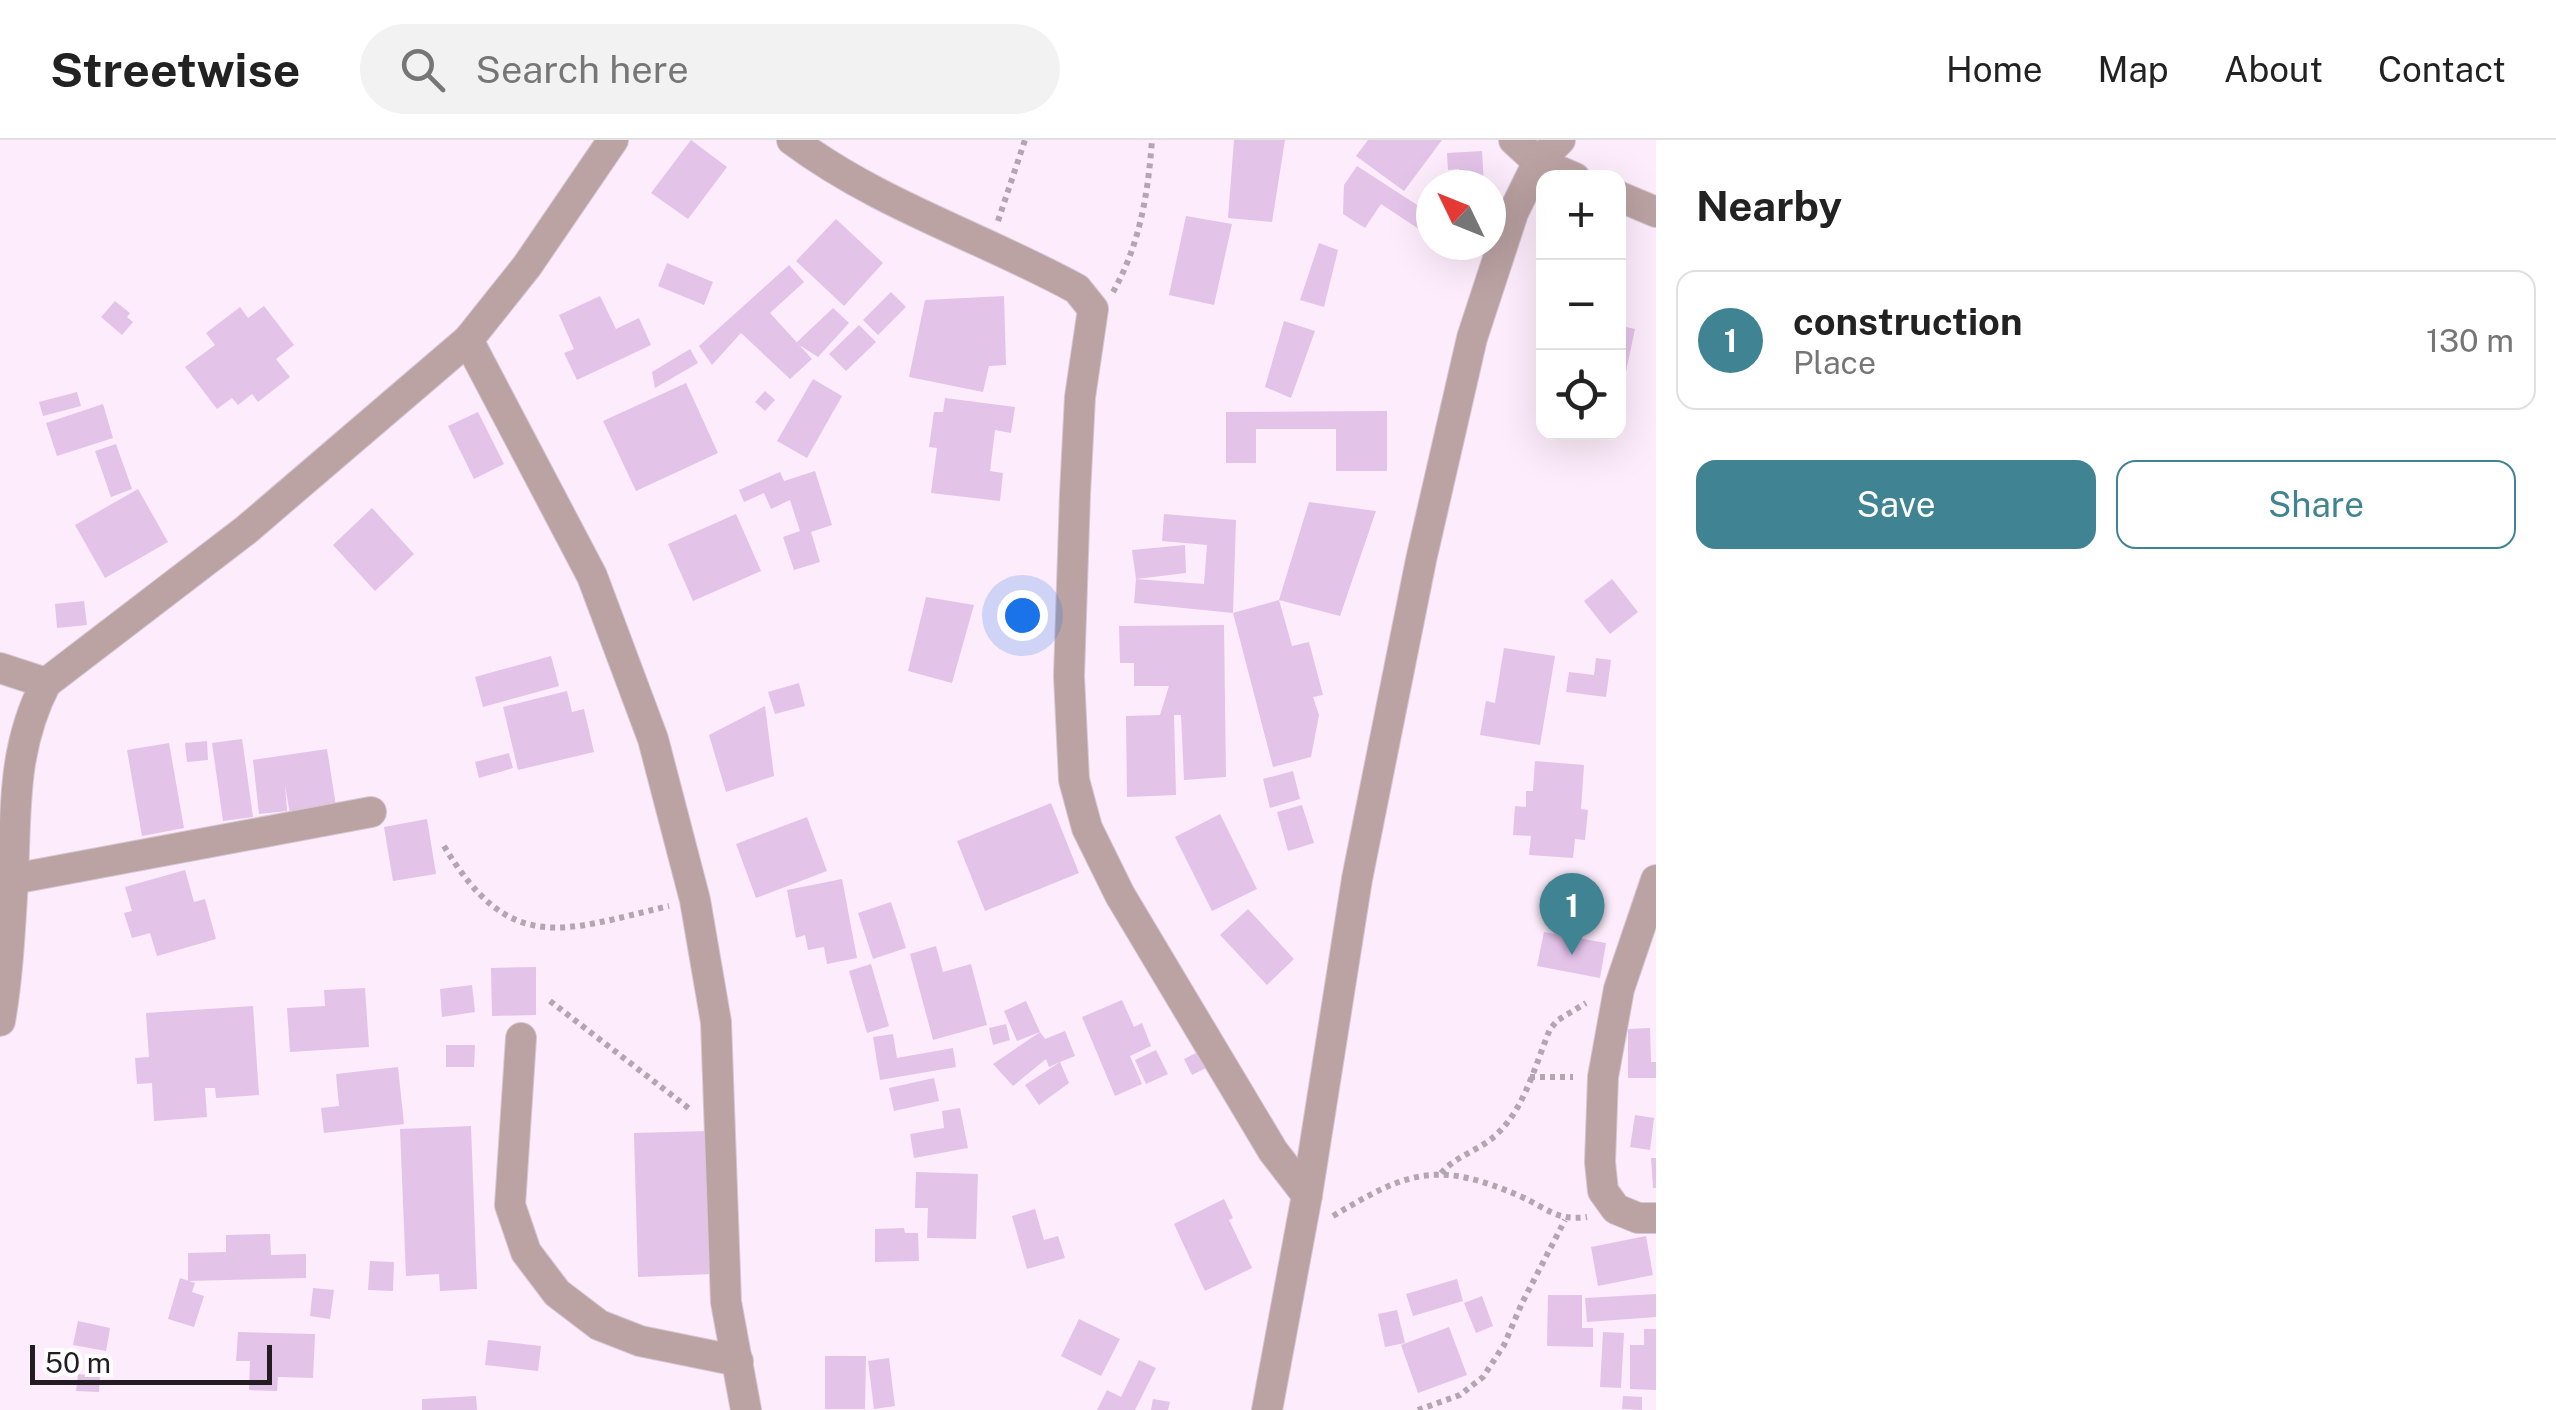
<!DOCTYPE html>
<html lang="en">
<head>
<meta charset="utf-8">
<style>
  body { margin:0; font-family:"Public Sans",sans-serif; background:#f2f2f2; color:#222 }
  .controls { position:absolute; right:30px; top:30px; display:grid; overflow:hidden; border-radius:20px; box-shadow:0 10px 40px #0002 }
  .controls button { width:90px; height:90px; display:grid; place-items:center; padding:0; border:0; border-bottom:2px solid #e0e0e0; background:#fff; color:#222; font:50px sans-serif }
  .compass { position:absolute; left:1416px; top:30px; width:90px; height:90px; border-radius:50%; background:#fff; box-shadow:0 10px 40px #0002; rotate:313deg }
  .scale { position:absolute; left:30px; bottom:25px; width:242px; box-sizing:border-box; padding-left:10px; border:5px solid #241c23; border-top:0; font-size:28px; line-height:35px; white-space:nowrap; color:#241c23; -webkit-text-stroke:8px #fff; paint-order:stroke }
  .you { position:absolute; left:1022px; top:475px; width:35px; height:35px; margin:-25px; border:8px solid #fff; border-radius:50%; background:#1a73e8; box-shadow:0 0 0 15px #1a73e833 }
  .badge { display:grid; place-items:center; width:65px; height:65px; border-radius:50%; background:#408392; color:#fff; font-size:32px; font-weight:700 }
  .pin { position:absolute; translate:-50% -82px; filter:drop-shadow(0 2px 5px #0008) }
  .pin::after { content:''; position:absolute; top:52px; width:35px; height:30px; background:inherit; clip-path:polygon(0 0,100% 0,50% 100%) }
  .list { margin:0; padding:0; list-style:none }
  h2 { display:flex; justify-content:space-between; align-items:center; height:130px; margin:0; padding:0 40px; font-size:42px }
  h2 small { font-size:32px; font-weight:400; color:#767676 }
  .list li { display:grid; grid-template-columns:65px 1fr auto; gap:30px; align-items:center; box-sizing:border-box; height:140px; margin:0 20px 20px; padding:0 20px; border:2px solid #e0e0e0; border-radius:20px }
  .list b { display:block; font-size:38px; white-space:nowrap }
  .list p { margin:0; font-size:32px; white-space:nowrap; color:#767676 }
  .list em { font-size:32px; font-style:normal; color:#767676 }
  .actions { display:flex; gap:20px; padding:30px 40px }
  .actions a { flex:1; padding:22px 0; border:2px solid #408392; border-radius:20px; text-align:center; font-size:35px; color:#408392 }
  .actions .main { background:#408392; color:#fff }
  .icon { flex:none; width:55px; height:55px; fill:none; stroke:currentColor; stroke-width:2; stroke-linecap:round; stroke-linejoin:round }
  .map { position:relative; flex:none; width:1656px; height:1270px; overflow:hidden }
  header { display:flex; align-items:center; gap:60px; box-sizing:border-box; height:140px; padding:0 50px; background:#fff; border-bottom:2px solid #e0e0e0 }
  header strong { font-size:48px }
  nav { display:flex; gap:55px; margin-inline-start:auto; font-size:35px }
  .search { width:700px; height:90px; background:#f2f2f2; display:flex; align-items:center; gap:25px; box-sizing:border-box; padding:0 35px; border-radius:55px; color:#767676; font-size:38px }
  main { display:flex }
  aside { flex:1; background:#fff }
  .map>svg:first-child { display:block }
  .building { fill:#e4c3e9 }
  .lines { fill:none; stroke-linecap:round; stroke-linejoin:round }
  .street-casing { stroke:#d6c7d4; stroke-width:32 }
  .path { stroke:#b3a5b2; stroke-width:6; stroke-dasharray:5 5; stroke-linecap:butt }
  .street { stroke:#bba2a3; stroke-width:30 }
</style>
</head>
<body>
<header>
<strong>Streetwise</strong>
<div class="search"><svg class="icon" aria-label="search" viewBox="0 0 24 24"><circle cx="10" cy="10" r="6"/><path d="M15 15l6 6"/></svg>Search here</div>
<nav><a>Home</a><a>Map</a><a>About</a><a>Contact</a></nav>
</header>
<main>
<div class="map">
<svg width="1656" height="1270" viewBox="0 0 1656 1270">
  <rect width="100%" height="100%" fill="#fdecfb"/>
  <g class="building">
    <path d="M691,0L727,27L688,79L651,53Z"/>
    <path d="M1234,0H1285L1272,82L1228,78Z"/>
    <path d="M1368,0H1442L1404,51L1356,16Z"/>
    <path d="M1482,11L1484,45H1460L1459,29L1448,30L1447,13Z"/>
    <path d="M1357,26L1431,74V97L1381,64L1365,88L1343,74L1344,45Z"/>
    <path d="M1186,76L1232,84L1214,165L1169,155Z"/>
    <path d="M836,79L883,123L844,166L796,121Z"/>
    <path d="M1319,103L1338,110L1324,167L1300,160Z"/>
    <path d="M667,123L713,142L704,165L658,146Z"/>
    <path d="M789,125L804,142L770,173L812,219L790,239L741,193L712,225L699,206Z"/>
    <path d="M891,152L906,167L878,195L863,180Z"/>
    <path d="M600,156L616,189L639,178L651,205L577,240L564,213L574,209L559,175Z"/>
    <path d="M1004,156L1006,225L989,226L983,252L909,237L925,160Z"/>
    <path d="M115,161L130,173L127,177L133,182L122,195L101,177Z"/>
    <path d="M264,166L294,205L276,219L290,237L258,262L252,254L238,265L232,258L217,269L185,227L215,205L206,193L240,167L248,178Z"/>
    <path d="M833,168L849,183L818,217L796,203Z"/>
    <path d="M1284,181L1315,191L1291,258L1265,247Z"/>
    <path d="M859,185L876,202L846,231L829,214Z"/>
    <path d="M1618,185L1635,189L1624,241L1618,240Z"/>
    <path d="M690,209L698,223L655,248L652,232Z"/>
    <path d="M813,239L842,256L807,318L777,301Z"/>
    <path d="M686,243L718,313L636,351L603,281Z"/>
    <path d="M765,251L775,260L765,271L755,262Z"/>
    <path d="M77,252L81,266L43,276L39,262Z"/>
    <path d="M945,258L1015,267L1011,293L995,290L990,331L1003,333L1000,361L931,353L937,308L929,307L934,272H943Z"/>
    <path d="M103,264L113,298L57,316L46,283Z"/>
    <path d="M1387,271V331H1336V289H1256V323H1226V272Z"/>
    <path d="M478,272L504,324L474,339L448,286Z"/>
    <path d="M116,304L132,349L111,357L95,311Z"/>
    <path d="M815,331L832,385L811,392L820,422L794,430L783,397L800,391L790,360L771,369L764,353L744,362L739,350L780,332L784,341Z"/>
    <path d="M138,349L168,402L105,438L75,385Z"/>
    <path d="M1309,362L1376,371L1340,476L1279,460L1292,506L1309,502L1323,555L1313,557L1319,575L1311,617L1273,627L1233,473L1279,460Z"/>
    <path d="M372,368L414,414L375,451L333,405Z"/>
    <path d="M736,374L761,431L693,461L668,404Z"/>
    <path d="M1164,374L1236,380L1233,473L1134,463L1136,439L1204,444L1207,405L1162,401Z"/>
    <path d="M1185,405L1186,433L1136,439L1132,410Z"/>
    <path d="M1612,439L1638,472L1610,494L1584,461Z"/>
    <path d="M926,457L974,465L952,543L908,531Z"/>
    <path d="M84,461L87,485L57,488L55,464Z"/>
    <path d="M1224,485L1226,637L1184,640L1181,575H1174L1176,655L1127,657L1126,576L1160,575L1169,546H1134V523H1120L1119,486Z"/>
    <path d="M1504,508L1555,516L1540,605L1480,595L1486,561L1495,563Z"/>
    <path d="M551,516L559,546L483,567L475,537Z"/>
    <path d="M1596,518L1611,520L1606,557L1566,552L1569,532L1594,535Z"/>
    <path d="M799,543L805,566L775,574L768,552Z"/>
    <path d="M567,551L572,572L584,569L594,612L518,630L503,567Z"/>
    <path d="M765,566L774,636L726,652L709,595Z"/>
    <path d="M242,599L253,677L223,681L212,603Z"/>
    <path d="M207,601L208,620L187,622L185,603Z"/>
    <path d="M169,603L184,688L142,696L127,610Z"/>
    <path d="M327,609L336,666L290,674L285,645L287,671L259,674L253,620Z"/>
    <path d="M509,613L513,628L479,638L475,622Z"/>
    <path d="M1535,621L1584,625L1581,669L1588,670L1585,700L1575,699L1573,718L1529,715L1531,696L1513,695L1515,666L1526,667V651H1533Z"/>
    <path d="M1293,631L1300,659L1270,668L1263,639Z"/>
    <path d="M1051,663L1079,733L985,771L957,701Z"/>
    <path d="M1302,665L1314,703L1288,711L1277,672Z"/>
    <path d="M1220,674L1257,749L1212,771L1175,697Z"/>
    <path d="M807,677L827,731L756,758L736,704Z"/>
    <path d="M427,679L436,734L393,741L384,687Z"/>
    <path d="M185,730L194,762L205,759L216,799L157,816L150,793L132,798L124,773L132,771L125,747Z"/>
    <path d="M842,739L857,818L827,824L824,807L808,810L805,795L796,798L787,750Z"/>
    <path d="M891,762L906,808L873,819L858,773Z"/>
    <path d="M1248,769L1294,819L1267,845L1220,795Z"/>
    <path d="M1544,792L1606,803L1600,838L1537,826Z"/>
    <path d="M936,806L943,832L971,824L987,885L933,900L910,814Z"/>
    <path d="M871,824L889,886L867,893L849,831Z"/>
    <path d="M536,827V875L492,876L491,828Z"/>
    <path d="M472,845L475,872L442,877L440,849Z"/>
    <path d="M365,848L369,907L290,912L287,868L325,866L324,850Z"/>
    <path d="M1122,860L1134,887L1142,883L1151,906L1130,916L1142,944L1115,956L1082,877Z"/>
    <path d="M1026,861L1040,892L1017,901L1004,871Z"/>
    <path d="M253,866L259,955L216,958L215,948H205L207,977L154,981L152,943L137,944L135,918L149,917L146,873Z"/>
    <path d="M1006,884L1010,900L993,905L989,888Z"/>
    <path d="M1650,888L1651,922H1656V938H1628V889Z"/>
    <path d="M1065,891L1075,916L1060,922L1069,943L1039,965L1025,945L1060,922L1049,927L1046,919L1013,946L993,924L1040,892L1045,899Z"/>
    <path d="M893,894L897,918L953,908L956,927L880,940L873,897Z"/>
    <path d="M446,905H475L474,927H446Z"/>
    <path d="M1156,910L1168,934L1146,944L1135,920Z"/>
    <path d="M1200,911L1208,927L1192,935L1184,919Z"/>
    <path d="M398,927L404,984L324,993L321,968L339,966L336,934Z"/>
    <path d="M934,938L939,961L894,971L889,948Z"/>
    <path d="M960,968L968,1008L914,1018L910,994L944,988L942,971Z"/>
    <path d="M1635,975L1654,978L1650,1010L1630,1007Z"/>
    <path d="M471,986L477,1149L440,1151L439,1134L406,1136L400,989Z"/>
    <path d="M708,991L713,1134L638,1137L634,993Z"/>
    <path d="M1651,1018H1656V1048H1653Z"/>
    <path d="M916,1032L978,1034L976,1099L927,1098L928,1068H915Z"/>
    <path d="M1224,1059L1233,1078L1229,1080L1252,1128L1205,1151L1174,1084Z"/>
    <path d="M1035,1069L1044,1100L1058,1096L1065,1118L1027,1129L1012,1076Z"/>
    <path d="M904,1088L905,1093H918L919,1121L875,1122V1089Z"/>
    <path d="M270,1094L271,1115L306,1114V1138L188,1141V1113L226,1112V1095Z"/>
    <path d="M1646,1096L1653,1135L1598,1146L1591,1107Z"/>
    <path d="M370,1121L394,1122L393,1151L368,1150Z"/>
    <path d="M180,1138L195,1143L192,1152L204,1156L194,1187L168,1179Z"/>
    <path d="M1457,1139L1463,1161L1413,1176L1406,1154Z"/>
    <path d="M313,1148L334,1150L330,1179L310,1176Z"/>
    <path d="M1656,1154V1177L1587,1182L1585,1158Z"/>
    <path d="M1548,1155H1582V1188H1593V1207L1547,1206Z"/>
    <path d="M1482,1156L1493,1186L1476,1193L1464,1163Z"/>
    <path d="M1397,1170L1405,1203L1385,1207L1378,1174Z"/>
    <path d="M1079,1179L1120,1199L1101,1236L1061,1216Z"/>
    <path d="M78,1181L110,1188L106,1211L73,1205Z"/>
    <path d="M1449,1187L1467,1235L1418,1253L1401,1205Z"/>
    <path d="M1644,1189H1656V1250L1630,1249V1205H1644Z"/>
    <path d="M238,1192L315,1194L313,1238L278,1237L277,1251L249,1250L250,1221H236Z"/>
    <path d="M1603,1192L1624,1193L1621,1248L1600,1247Z"/>
    <path d="M488,1200L541,1206L538,1231L485,1225Z"/>
    <path d="M825,1216H866L865,1269H825Z"/>
    <path d="M889,1218L895,1266L874,1269L868,1221Z"/>
    <path d="M1139,1220L1156,1228L1135,1270H1097L1107,1250L1121,1257Z"/>
    <path d="M78,1234L100,1236L99,1252L76,1251Z"/>
    <path d="M476,1256L477,1270H422V1259Z"/>
    <path d="M1623,1256L1642,1257V1270L1622,1269Z"/>
    <path d="M1153,1259L1170,1262L1168,1270H1151Z"/>
  </g>
  <g class="lines">
    <g class="street-casing">
      <g id="street">
        <path d="M792,0C879,65 982,97 1077,149L1093,169L1080,257L1075,354L1069,536L1074,640L1087,688L1120,755L1273,1011L1307,1055"/>
        <path d="M1514,0L1538,22L1575,38"/>
        <path d="M1618,56L1656,72"/>
        <path d="M468,200L592,436L653,599L695,760L716,882L726,1162L746,1270"/>
        <path d="M0,528L46,543"/>
        <path d="M13,739L371,672"/>
        <path d="M1656,740L1619,849L1603,937L1600,1022L1603,1051L1616,1069L1638,1078H1656"/>
        <path d="M0,881C8,835 10,787 13,741C16,670 12,608 46,543L246,390L468,200L527,126L613,0"/>
        <path d="M521,898L510,1065L526,1112L557,1153L599,1185L640,1201L738,1221"/>
        <path d="M1267,1270L1307,1055L1357,739L1421,420L1472,198L1513,73L1538,22L1560,0"/>
      </g>
    </g>
    <g class="path">
      <path d="M998,81L1025,0"/>
      <path d="M1113,152C1140,104 1148,54 1152,0"/>
      <path d="M444,706C510,816 562,791 669,766"/>
      <path d="M550,861L691,970"/>
      <path d="M1530,937H1573"/>
      <path d="M1441,1033C1457,1015 1481,1010 1498,993C1525,967 1536,923 1550,889L1558,880L1586,863"/>
      <path d="M1333,1076C1408,1031 1438,1020 1522,1057C1548,1069 1557,1081 1587,1077"/>
      <path d="M1418,1270L1460,1255L1483,1237L1504,1205L1522,1163L1565,1080"/>
    </g>
    <use href="#street" class="street"/>
  </g>
</svg>
<div class="controls">
<button>+</button>
<button>−</button>
<button><svg class="icon" aria-label="locate" viewBox="0 0 24 24"><circle cx="12" cy="12" r="6"/><path d="M12 2v4M12 18v4M2 12h4M18 12h4"/></svg></button>
</div>
<svg class="compass" viewBox="-18 -18 36 36"><path d="M0-13l5 13h-10z" fill="#e53935"/><path d="M0 13l5-13h-10z" fill="#767676"/></svg>
<div class="scale">50 m</div>
<div class="you"></div>
<div class="pin badge" style="left:1572px;top:815px">1</div>
</div>
<aside>
<h2>Nearby<small></small></h2>
<ul class="list">
<li><span class="badge">1</span><div><b>construction</b><p>Place</p></div><em>130 m</em></li>
</ul>
<div class="actions"><a class="main">Save</a><a>Share</a></div>
</aside>
</main>
</body>
</html>
